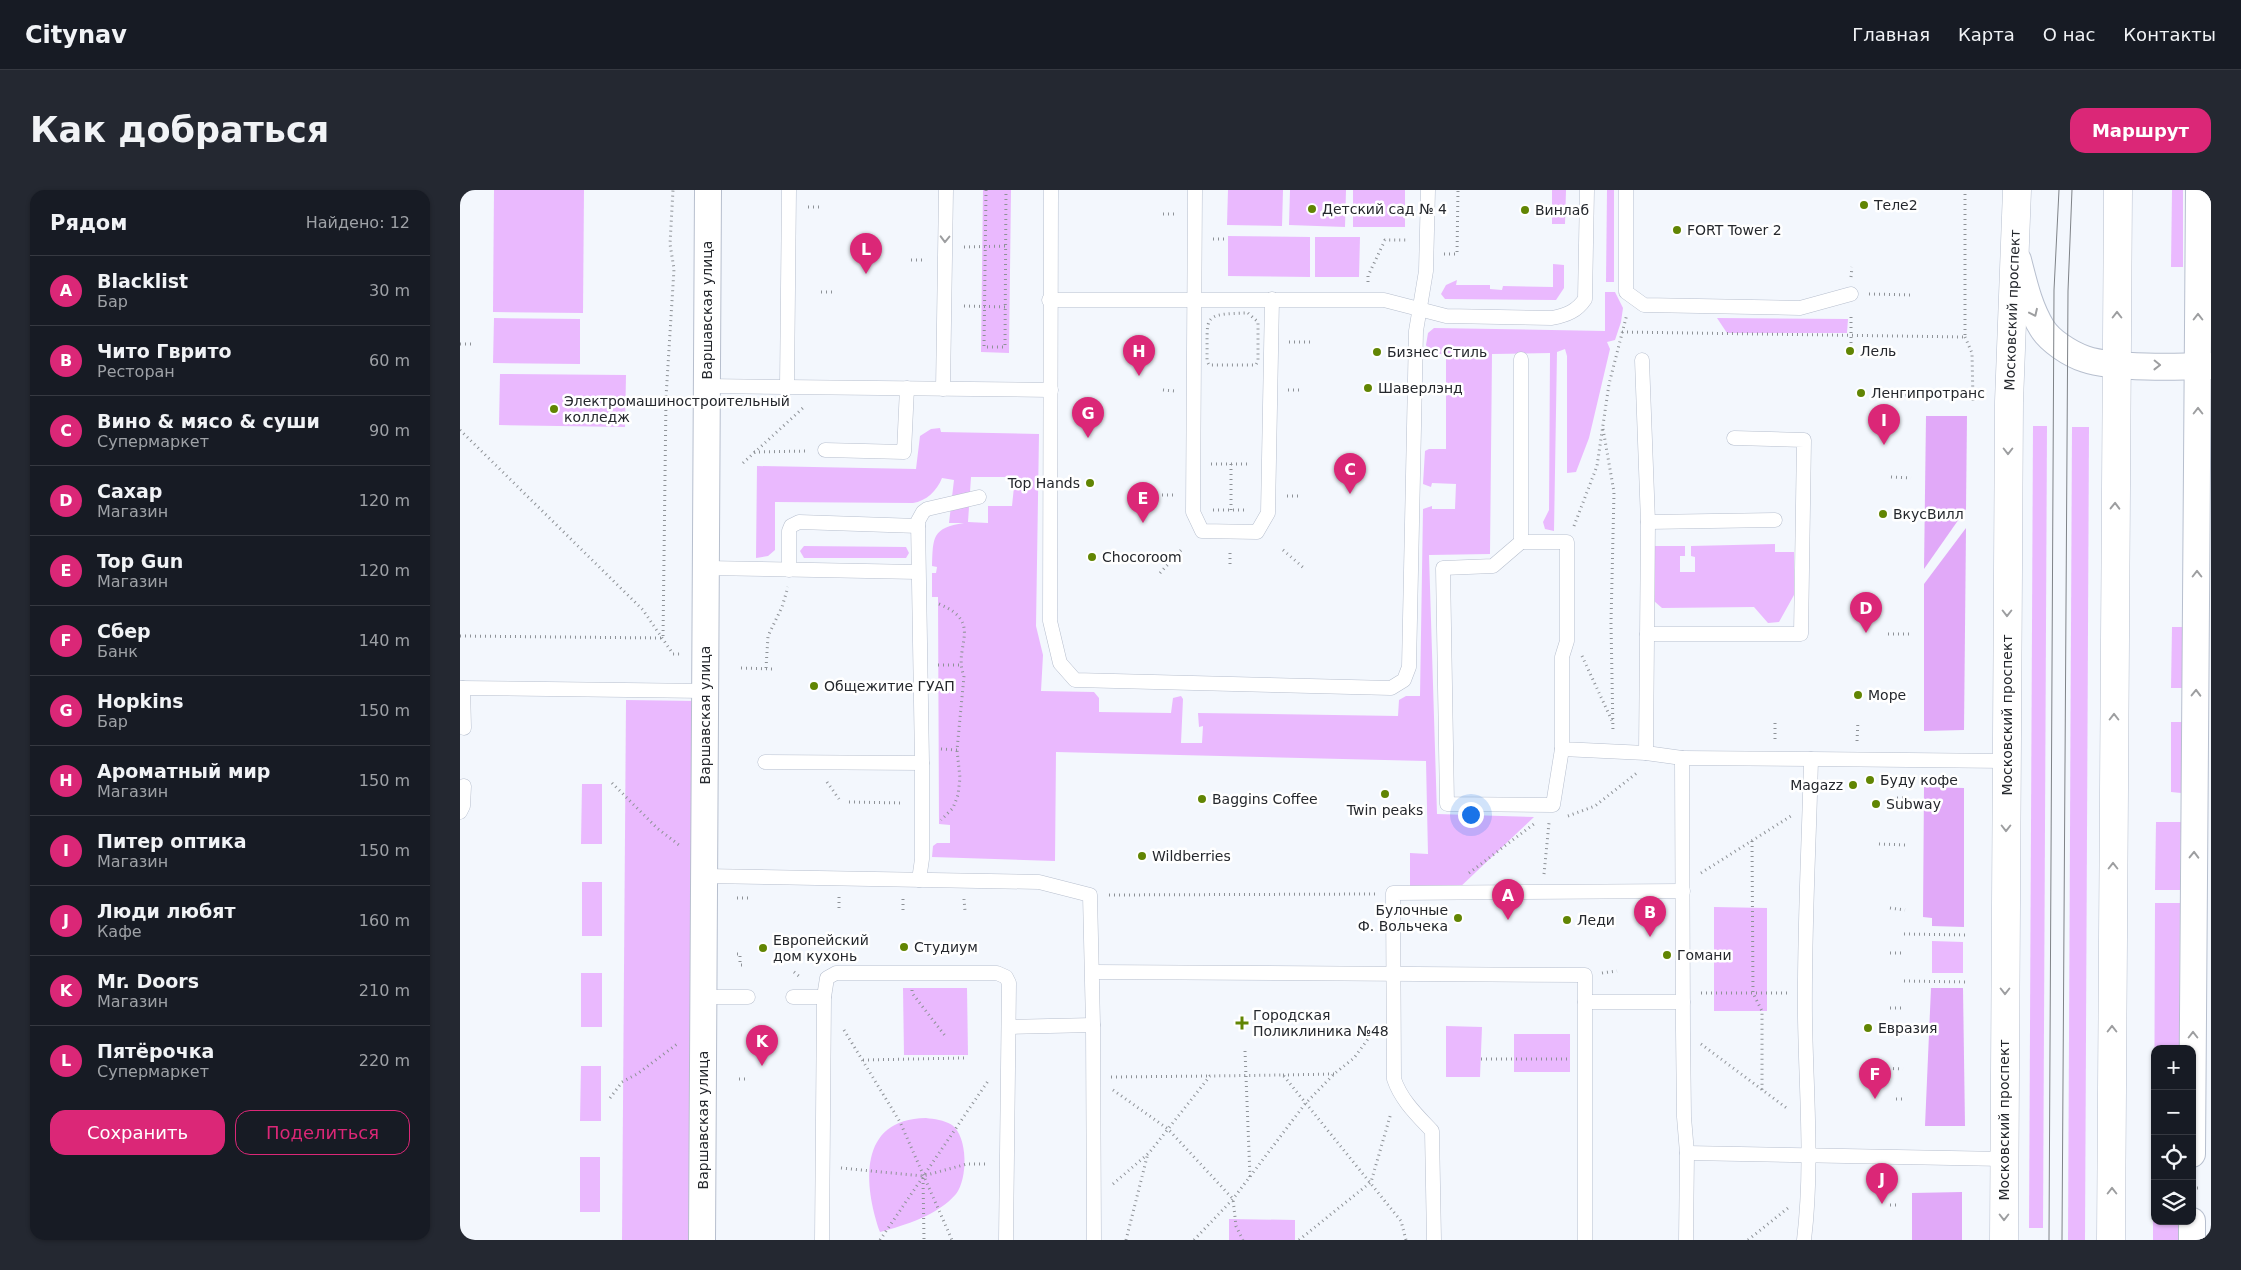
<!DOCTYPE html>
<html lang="ru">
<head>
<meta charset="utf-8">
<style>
  body { margin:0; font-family:"DejaVu Sans",sans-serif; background:#242831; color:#f1f3f6 }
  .controls { position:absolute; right:15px; bottom:15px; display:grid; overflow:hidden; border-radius:10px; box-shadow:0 1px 4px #0004 }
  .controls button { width:45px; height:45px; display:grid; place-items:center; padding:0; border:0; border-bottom:1px solid #363941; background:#171b24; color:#f1f3f6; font:25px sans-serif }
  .you { position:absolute; left:1010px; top:624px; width:18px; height:18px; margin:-12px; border:4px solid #fff; border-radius:50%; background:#1a73e8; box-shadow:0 0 0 8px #1a73e833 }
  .badge { display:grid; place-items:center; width:32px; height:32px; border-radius:50%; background:#db2777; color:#fff; font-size:16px; font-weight:700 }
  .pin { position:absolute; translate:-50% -41px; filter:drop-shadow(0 1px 2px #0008) }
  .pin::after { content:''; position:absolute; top:26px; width:18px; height:15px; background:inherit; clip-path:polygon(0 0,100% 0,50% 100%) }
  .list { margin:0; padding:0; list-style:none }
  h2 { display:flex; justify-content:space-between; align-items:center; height:65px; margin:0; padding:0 20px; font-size:21px }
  h2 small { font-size:16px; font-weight:400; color:#9ea1a6 }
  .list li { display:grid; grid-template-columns:32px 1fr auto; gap:15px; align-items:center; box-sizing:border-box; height:70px; padding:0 20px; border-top:1px solid #363941 }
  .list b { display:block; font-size:19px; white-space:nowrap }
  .list p { margin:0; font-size:16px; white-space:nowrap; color:#9ea1a6 }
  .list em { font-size:16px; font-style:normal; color:#9ea1a6 }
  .actions { display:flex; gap:10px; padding:15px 20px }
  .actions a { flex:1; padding:11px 0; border:1px solid #db2777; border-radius:15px; text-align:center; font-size:18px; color:#db2777 }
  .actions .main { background:#db2777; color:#fff }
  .icon { flex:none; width:28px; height:28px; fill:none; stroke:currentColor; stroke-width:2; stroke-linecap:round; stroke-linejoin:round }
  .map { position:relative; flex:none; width:1751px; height:1050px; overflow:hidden; border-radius:15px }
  header { display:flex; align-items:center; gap:30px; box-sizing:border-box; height:70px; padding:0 25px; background:#171b24; border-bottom:1px solid #363941 }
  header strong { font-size:24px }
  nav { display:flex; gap:28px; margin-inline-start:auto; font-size:18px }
  .intro { display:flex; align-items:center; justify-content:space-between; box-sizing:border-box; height:120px; padding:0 30px }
  h1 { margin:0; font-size:35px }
  .button { padding:12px 22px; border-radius:15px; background:#db2777; color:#fff; font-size:18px; font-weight:700 }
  main { display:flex; gap:30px; padding:0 30px }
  aside { flex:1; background:#171b24; border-radius:15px; box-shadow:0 1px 4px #0004 }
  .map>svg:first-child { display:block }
  .green { fill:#eab9fe; fill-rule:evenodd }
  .forest { fill:#e1a9f8 }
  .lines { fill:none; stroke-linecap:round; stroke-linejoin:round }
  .lane-casing { stroke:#b7bfce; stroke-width:15 }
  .street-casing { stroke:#b7bfce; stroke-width:28 }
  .primary-casing { stroke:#b7bfce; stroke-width:29 }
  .path { stroke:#8e9297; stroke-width:3; stroke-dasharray:1 4; stroke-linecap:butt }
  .lane { stroke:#fff; stroke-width:14 }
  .street { stroke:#fff; stroke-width:26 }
  .primary { stroke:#fff; stroke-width:28 }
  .tram { stroke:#7f8388; stroke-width:1 }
  .oneway { stroke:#9d9ea0 }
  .poi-dot { fill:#618503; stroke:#fff; stroke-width:2 }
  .labels { text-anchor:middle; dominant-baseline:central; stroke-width:5; stroke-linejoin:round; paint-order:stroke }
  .poi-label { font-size:14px; fill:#25282d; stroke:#fff; text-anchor:start }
  .street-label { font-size:14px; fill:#25282d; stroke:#fff }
</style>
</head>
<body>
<header>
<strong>Citynav</strong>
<nav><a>Главная</a><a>Карта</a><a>О нас</a><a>Контакты</a></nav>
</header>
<div class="intro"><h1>Как добраться</h1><a class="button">Маршрут</a></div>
<main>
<aside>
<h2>Рядом<small>Найдено: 12</small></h2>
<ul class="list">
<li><span class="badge">A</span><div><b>Blacklist</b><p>Бар</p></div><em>30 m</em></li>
<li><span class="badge">B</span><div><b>Чито Гврито</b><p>Ресторан</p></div><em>60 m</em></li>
<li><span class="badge">C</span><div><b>Вино &amp; мясо &amp; суши</b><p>Супермаркет</p></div><em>90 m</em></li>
<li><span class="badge">D</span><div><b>Сахар</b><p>Магазин</p></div><em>120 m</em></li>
<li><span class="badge">E</span><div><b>Top Gun</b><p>Магазин</p></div><em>120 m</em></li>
<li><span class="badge">F</span><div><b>Сбер</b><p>Банк</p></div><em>140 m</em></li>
<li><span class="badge">G</span><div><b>Hopkins</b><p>Бар</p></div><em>150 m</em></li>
<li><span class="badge">H</span><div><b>Ароматный мир</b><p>Магазин</p></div><em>150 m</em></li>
<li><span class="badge">I</span><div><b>Питер оптика</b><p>Магазин</p></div><em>150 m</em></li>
<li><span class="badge">J</span><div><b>Люди любят</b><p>Кафе</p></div><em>160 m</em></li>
<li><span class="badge">K</span><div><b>Mr. Doors</b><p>Магазин</p></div><em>210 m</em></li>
<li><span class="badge">L</span><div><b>Пятёрочка</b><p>Супермаркет</p></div><em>220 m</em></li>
</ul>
<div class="actions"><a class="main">Сохранить</a><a>Поделиться</a></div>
</aside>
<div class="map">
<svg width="1751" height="1050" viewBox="0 0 1751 1050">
  <rect width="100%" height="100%" fill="#f3f7fd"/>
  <g class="green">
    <path d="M34,0H124L123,123L33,122Z"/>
    <path d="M523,0H551L549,163L521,162Z"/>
    <path d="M768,0H823L822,36L767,35Z"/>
    <path d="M830,0H886L885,37L829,35Z"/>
    <rect x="893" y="0" width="52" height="37"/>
    <path d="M1092,0H1106L1105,34H1092Z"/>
    <path d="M1147,0H1154V92H1146Z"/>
    <path d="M1712,0H1723V77H1711Z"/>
    <path d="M768,46L850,47V87L768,86Z"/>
    <path d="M855,47H900L899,87H855Z"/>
    <path d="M1093,74L1104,75V98L1096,110L985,109L981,104L986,95L997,90L996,95H1030V99L1042,100L1043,96L1093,97Z"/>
    <path d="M1145,102H1155L1163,118L1161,132L1155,150L1147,152L1150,159L1129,248L1116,282L1107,283V166L1105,159L1097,162L1094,341L1085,339L1083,332L1089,320L1090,163L1032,164L1030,364L969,365L977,624L1074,627L997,700H950V663L968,664L966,571L596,562L595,671L472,667L473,656L477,653H490V635L479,634L478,407H472V383H476L477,377L472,376C473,347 472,338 504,333H489L494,290L482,288C477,301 466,311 453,313L315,312V360L308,366L296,368L297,276L456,279L460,246L471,239L480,238L481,242L579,244L576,436L583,465L581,501L634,502L639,508V522L711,523L713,508L721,506L723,509L721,553H742L743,536L739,537L738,523L938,526L939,510L946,506H960L963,319L972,316V319H995L996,294L972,293L971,297L963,294L965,261L969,259H986V165L969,162L966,155L968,143L974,138L1145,141ZM511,287H555L552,316H528V333L508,332Z"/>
    <path d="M34,128L120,129V174L33,173Z"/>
    <path d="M1257,128L1388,129L1387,143H1267Z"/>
    <path d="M40,184L166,185L165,237L39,235Z"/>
    <path d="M1573,236H1587L1583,1038H1569Z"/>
    <path d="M1612,237H1629L1625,1050H1608Z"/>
    <path d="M1315,354V362H1334V405L1319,432L1308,433L1294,417L1202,418L1194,411L1195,356H1225V366H1220V382H1235V367L1231,366V356Z"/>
    <path d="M344,356L446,357L449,363L446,368H344L340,361Z"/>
    <path d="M1712,437H1722V498H1711Z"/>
    <path d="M166,510L237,511L233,1050H162Z"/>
    <path d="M1711,532H1722L1721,603L1711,602Z"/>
    <path d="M122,594H142V654H121Z"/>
    <path d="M1696,632H1721L1720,700H1695Z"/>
    <rect x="122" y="692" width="20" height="54"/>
    <path d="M1695,713H1720L1719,859H1695L1694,990Z"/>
    <path d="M1254,717L1307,718V821H1254Z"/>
    <path d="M1472,751L1503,752V783H1472Z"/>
    <rect x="121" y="783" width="21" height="54"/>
    <path d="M443,798H507L508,865H444Z"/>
    <path d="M986,836L1022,837L1020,887H986Z"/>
    <rect x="1054" y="844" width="56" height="38"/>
    <path d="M121,876H141V931H120Z"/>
    <path d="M466,928C474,929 484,930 492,935C508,947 508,989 496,1004C478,1025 446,1035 420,1042C404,996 397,929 466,928Z"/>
    <rect x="120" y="967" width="20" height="55"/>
    <path d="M1693,1005L1695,1031H1719V1050H1693Z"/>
    <path d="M769,1029L835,1030V1050H769Z"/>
  </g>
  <g class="forest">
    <path d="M1466,226H1507L1506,319L1464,379Z"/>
    <path d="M1506,338L1504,540L1464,541V394Z"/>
    <path d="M1464,597L1504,598V737L1472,736V728L1463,727Z"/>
    <path d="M1471,798H1503L1505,936H1465Z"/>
    <path d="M1502,1002V1050H1452V1003Z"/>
  </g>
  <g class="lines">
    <g class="lane-casing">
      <g id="lane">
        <path d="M591,0L590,431L600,473L615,490L931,498L944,490L949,477L956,141L966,81L968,0"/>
        <path d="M735,0L733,322L742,341L797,342L808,323L812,109"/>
        <path d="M1166,0V102L1184,115L1340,118L1391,104"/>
        <path d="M589,110H924L986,126L1092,128C1107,125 1117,121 1125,109L1127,0"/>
        <path d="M1061,169V352L1033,376L983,378L987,614L1093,615L1102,559"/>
        <path d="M1182,170L1188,332L1186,563"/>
        <path d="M247,196L591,200"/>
        <path d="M327,197L329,0"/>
        <path d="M483,199L486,0"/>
        <path d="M365,260L444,262L447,198"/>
        <path d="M1188,332L1315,330"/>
        <path d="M1061,352H1107V451L1102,467V559L1186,563L1222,568"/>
        <path d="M246,378L458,382"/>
        <path d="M329,380V341L331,336L339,332L458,336"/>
        <path d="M1187,444H1341L1344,250L1274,248"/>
        <path d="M0,498L245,501"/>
        <path d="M3,498L4,538"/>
        <path d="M305,572L462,573"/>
        <path d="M0,622L3,616L4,596"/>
        <path d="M244,686L579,692L630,705L633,835"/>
        <path d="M459,690L462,669V573L458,331L463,322L467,319L519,307"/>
        <path d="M633,782L1125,785V812H1223"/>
        <path d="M244,807H288"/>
        <path d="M333,807H364"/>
        <path d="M549,837L633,835L634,1050"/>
        <path d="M1227,963L1544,969"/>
        <path d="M362,1050L364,807L367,788L376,783H537L546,787L549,793L546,1050"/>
        <path d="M974,1050L972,941C957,925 941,910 934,889L933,703L1223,701"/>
        <path d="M1125,1050V812"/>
        <path d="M1226,1050L1227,963L1224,927L1223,841L1222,568L1351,569"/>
        <path d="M1344,1050C1353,976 1346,901 1345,827C1344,741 1349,655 1351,569L1546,571"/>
      </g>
    </g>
    <g class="street-casing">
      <g id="street">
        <path d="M1558,70C1564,93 1569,117 1582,138C1590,151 1610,164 1625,169C1655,179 1718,177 1751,176"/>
        <path d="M1732,964L1739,0"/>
        <path d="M242,1050L248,0"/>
        <path d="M1732,1050V1031"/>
      </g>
    </g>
    <g class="primary-casing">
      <g id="primary">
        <path d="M1544,1050L1549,212L1557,0"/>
        <path d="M1651,1050L1658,0"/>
      </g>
    </g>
    <g class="path">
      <path d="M526,0L524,157H545L546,0"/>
      <path d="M348,17H362"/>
      <path d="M703,24H717"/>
      <path d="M753,49H768"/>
      <path d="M504,57L546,56"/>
      <path d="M984,64H997L998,0"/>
      <path d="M451,70H466"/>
      <path d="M1391,87L1392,77"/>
      <path d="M908,92V86L925,50H948"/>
      <path d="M361,102H374"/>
      <path d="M1409,104L1453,105"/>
      <path d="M504,116L546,117"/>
      <path d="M788,123L798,132V171L796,175H749L747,171C748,126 740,124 788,123Z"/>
      <path d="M1162,142L1505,147V0"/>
      <path d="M1505,147L1512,163L1513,211"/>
      <path d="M829,152H853"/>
      <path d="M1391,153V123"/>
      <path d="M0,154H12"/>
      <path d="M703,200L715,201"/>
      <path d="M828,200H840"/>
      <path d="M1445,205H1453"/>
      <path d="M1143,239L1154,302L1151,433L1153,543"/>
      <path d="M0,240L183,420L213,464H221"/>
      <path d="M294,262L348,261"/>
      <path d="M283,273L344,217"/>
      <path d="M751,274H790"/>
      <path d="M1431,287L1451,288"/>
      <path d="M702,305H714"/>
      <path d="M827,306H839"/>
      <path d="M753,320H787"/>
      <path d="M771,320V274"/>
      <path d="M1114,336L1137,276L1149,194L1167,124"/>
      <path d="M823,360L845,379"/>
      <path d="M770,374V360"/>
      <path d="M700,383L722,359"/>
      <path d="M479,414C525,433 492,457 504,486L497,560L500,588L498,605L493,618L481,630"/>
      <path d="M1428,444H1449"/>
      <path d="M0,446L203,448L206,207L214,79L210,54L213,0"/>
      <path d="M1122,466L1153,533"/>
      <path d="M478,475H499"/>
      <path d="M281,478L314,479"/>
      <path d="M306,478L308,446L322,417L328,397"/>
      <path d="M1315,549V530"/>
      <path d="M1397,551L1398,531"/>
      <path d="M481,559L497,560"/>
      <path d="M367,592L379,609"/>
      <path d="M152,593L197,638L219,655"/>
      <path d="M1437,608H1447"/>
      <path d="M389,612L444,613"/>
      <path d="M1108,626L1135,616L1178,582"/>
      <path d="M1292,651L1293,803L1302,821V900"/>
      <path d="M1419,654L1446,655"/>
      <path d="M1009,683L1074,634"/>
      <path d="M1241,683L1331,626"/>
      <path d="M1084,684L1089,633"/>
      <path d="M649,705L915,704"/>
      <path d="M379,707V719"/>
      <path d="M277,708H289"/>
      <path d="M504,709L505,721"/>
      <path d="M1430,718L1445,720"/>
      <path d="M443,720V708"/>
      <path d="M1444,744L1508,745"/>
      <path d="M1430,763H1444"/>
      <path d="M277,764H280V775H283"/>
      <path d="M334,782L341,788"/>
      <path d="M1142,783L1157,781"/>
      <path d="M1444,791L1508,792"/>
      <path d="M452,800V803L486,847"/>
      <path d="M1241,803H1327"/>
      <path d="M1430,818H1443"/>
      <path d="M384,840L440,932L492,1050"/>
      <path d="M1241,854L1328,919"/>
      <path d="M785,861L790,987"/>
      <path d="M1021,869H1108"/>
      <path d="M403,870L504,868V865"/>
      <path d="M1418,878L1443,879"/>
      <path d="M823,885L874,884"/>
      <path d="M651,887L750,886"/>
      <path d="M279,889H287"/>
      <path d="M653,900L708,939L773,1009L776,1036L783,1050"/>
      <path d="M150,908L162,892L177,884L217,854"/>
      <path d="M1436,909H1442"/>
      <path d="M381,978L463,986L507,974H528"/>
      <path d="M463,988L464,1050"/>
      <path d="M653,994L689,963L750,886L823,885L941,1031L946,1050"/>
      <path d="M1732,998H1742"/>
      <path d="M1430,1015H1440"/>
      <path d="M420,1050L528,891"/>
      <path d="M666,1050L688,963"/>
      <path d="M734,1050L773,1009L845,914L874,884L894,868L914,841"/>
      <path d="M839,1050L911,992L931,923"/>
      <path d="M1288,1050L1328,1018"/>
    </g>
    <use href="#lane" class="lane"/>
    <use href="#street" class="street"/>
    <use href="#primary" class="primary"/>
    <g class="tram">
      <path d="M1589,1050L1594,100L1599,0"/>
      <path d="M1602,1050L1608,101L1612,0"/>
    </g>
  </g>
  <defs><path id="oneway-chevron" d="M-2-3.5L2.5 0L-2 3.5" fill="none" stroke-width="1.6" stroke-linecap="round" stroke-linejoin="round" transform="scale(1.25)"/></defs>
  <g class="oneway">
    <use href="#oneway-chevron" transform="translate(485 49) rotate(91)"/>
    <use href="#oneway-chevron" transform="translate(1574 123) rotate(65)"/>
    <use href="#oneway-chevron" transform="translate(1657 125) rotate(-90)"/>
    <use href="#oneway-chevron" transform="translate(1738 127) rotate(-90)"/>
    <use href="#oneway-chevron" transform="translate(1697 175) rotate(1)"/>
    <use href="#oneway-chevron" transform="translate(1738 221) rotate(-90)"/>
    <use href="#oneway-chevron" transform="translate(1548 261) rotate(90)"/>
    <use href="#oneway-chevron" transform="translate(1655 316) rotate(-89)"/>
    <use href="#oneway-chevron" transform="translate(1737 384) rotate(-90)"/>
    <use href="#oneway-chevron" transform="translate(1547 423) rotate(90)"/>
    <use href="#oneway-chevron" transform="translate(1736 503) rotate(-89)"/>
    <use href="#oneway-chevron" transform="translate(1654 527) rotate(-90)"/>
    <use href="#oneway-chevron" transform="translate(1546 638) rotate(90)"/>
    <use href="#oneway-chevron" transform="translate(1734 665) rotate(-89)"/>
    <use href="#oneway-chevron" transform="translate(1653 676) rotate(-90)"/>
    <use href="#oneway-chevron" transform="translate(1545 801) rotate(90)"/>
    <use href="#oneway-chevron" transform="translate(1652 839) rotate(-90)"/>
    <use href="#oneway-chevron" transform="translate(1733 845) rotate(-90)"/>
    <use href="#oneway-chevron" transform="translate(1652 1001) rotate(-90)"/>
    <use href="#oneway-chevron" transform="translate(1544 1027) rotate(90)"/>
  </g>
  <g class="poi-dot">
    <circle cx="1404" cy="15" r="5"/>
    <circle cx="852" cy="19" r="5"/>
    <circle cx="1065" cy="20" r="5"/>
    <circle cx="1217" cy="40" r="5"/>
    <circle cx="1390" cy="161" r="5"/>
    <circle cx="917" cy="162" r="5"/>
    <circle cx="908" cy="198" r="5"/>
    <circle cx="1401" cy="203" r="5"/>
    <circle cx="94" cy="219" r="5"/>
    <circle cx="630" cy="293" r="5"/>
    <circle cx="1423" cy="324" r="5"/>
    <circle cx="632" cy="367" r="5"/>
    <circle cx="354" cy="496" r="5"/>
    <circle cx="1398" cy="505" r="5"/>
    <circle cx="1410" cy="590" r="5"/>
    <circle cx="1393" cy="595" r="5"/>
    <circle cx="925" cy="604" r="5"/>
    <circle cx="742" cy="609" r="5"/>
    <circle cx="1416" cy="614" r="5"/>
    <circle cx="682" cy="666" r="5"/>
    <circle cx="998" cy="728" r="5"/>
    <circle cx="1107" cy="730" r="5"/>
    <circle cx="444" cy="757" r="5"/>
    <circle cx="303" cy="758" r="5"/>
    <circle cx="1207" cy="765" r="5"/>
    <path d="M779.5 825.5h5v5h5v5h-5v5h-5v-5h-5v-5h5z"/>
    <circle cx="1408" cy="838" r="5"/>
  </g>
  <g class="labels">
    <g class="poi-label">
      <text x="1414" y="15">Теле2</text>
      <text x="862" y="19">Детский сад № 4</text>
      <text x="1075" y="20">Винлаб</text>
      <text x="1227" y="40">FORT Tower 2</text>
      <text x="1400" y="161">Лель</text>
      <text x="927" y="162">Бизнес Стиль</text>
      <text x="918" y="198">Шаверлэнд</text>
      <text x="1411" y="203">Ленгипротранс</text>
      <text x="104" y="211">Электромашиностроительный<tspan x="104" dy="16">колледж</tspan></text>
      <text x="620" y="293" text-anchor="end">Top Hands</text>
      <text x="1433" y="324">ВкусВилл</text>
      <text x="642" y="367">Chocoroom</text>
      <text x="364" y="496">Общежитие ГУАП</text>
      <text x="1408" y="505">Море</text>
      <text x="1420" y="590">Буду кофе</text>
      <text x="1383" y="595" text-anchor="end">Magazz</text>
      <text x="752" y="609">Baggins Coffee</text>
      <text x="1426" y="614">Subway</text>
      <text x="925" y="620" text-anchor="middle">Twin peaks</text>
      <text x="692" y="666">Wildberries</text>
      <text x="988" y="720" text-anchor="end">Булочные<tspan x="988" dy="16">Ф. Вольчека</tspan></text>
      <text x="1117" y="730">Леди</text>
      <text x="313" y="750">Европейский<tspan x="313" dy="16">дом кухонь</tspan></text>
      <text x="454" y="757">Студиум</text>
      <text x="1217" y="765">Гомани</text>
      <text x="793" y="825">Городская<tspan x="793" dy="16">Поликлиника №48</tspan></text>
      <text x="1418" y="838">Евразия</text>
    </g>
    <g class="street-label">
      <text transform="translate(247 120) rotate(-90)">Варшавская улица</text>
      <text transform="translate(1552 120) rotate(-88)">Московский проспект</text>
      <text transform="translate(245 525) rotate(-90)">Варшавская улица</text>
      <text transform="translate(1547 525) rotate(-90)">Московский проспект</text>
      <text transform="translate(243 930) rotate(-90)">Варшавская улица</text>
      <text transform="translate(1544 930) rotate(-90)">Московский проспект</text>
    </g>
  </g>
</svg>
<div class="controls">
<button>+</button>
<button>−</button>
<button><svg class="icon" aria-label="locate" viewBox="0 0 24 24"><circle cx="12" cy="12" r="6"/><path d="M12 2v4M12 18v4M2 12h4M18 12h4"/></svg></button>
<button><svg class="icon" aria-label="layers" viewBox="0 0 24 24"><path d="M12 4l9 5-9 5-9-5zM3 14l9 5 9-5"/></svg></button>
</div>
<div class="you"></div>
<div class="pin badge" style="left:1048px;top:730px">A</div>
<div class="pin badge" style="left:1190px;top:747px">B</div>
<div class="pin badge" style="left:890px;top:304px">C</div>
<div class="pin badge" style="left:1406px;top:443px">D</div>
<div class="pin badge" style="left:683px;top:333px">E</div>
<div class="pin badge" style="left:1415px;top:909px">F</div>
<div class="pin badge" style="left:628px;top:248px">G</div>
<div class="pin badge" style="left:679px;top:186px">H</div>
<div class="pin badge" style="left:1424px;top:255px">I</div>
<div class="pin badge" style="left:1422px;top:1014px">J</div>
<div class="pin badge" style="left:302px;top:876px">K</div>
<div class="pin badge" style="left:406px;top:84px">L</div>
</div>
</main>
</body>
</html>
